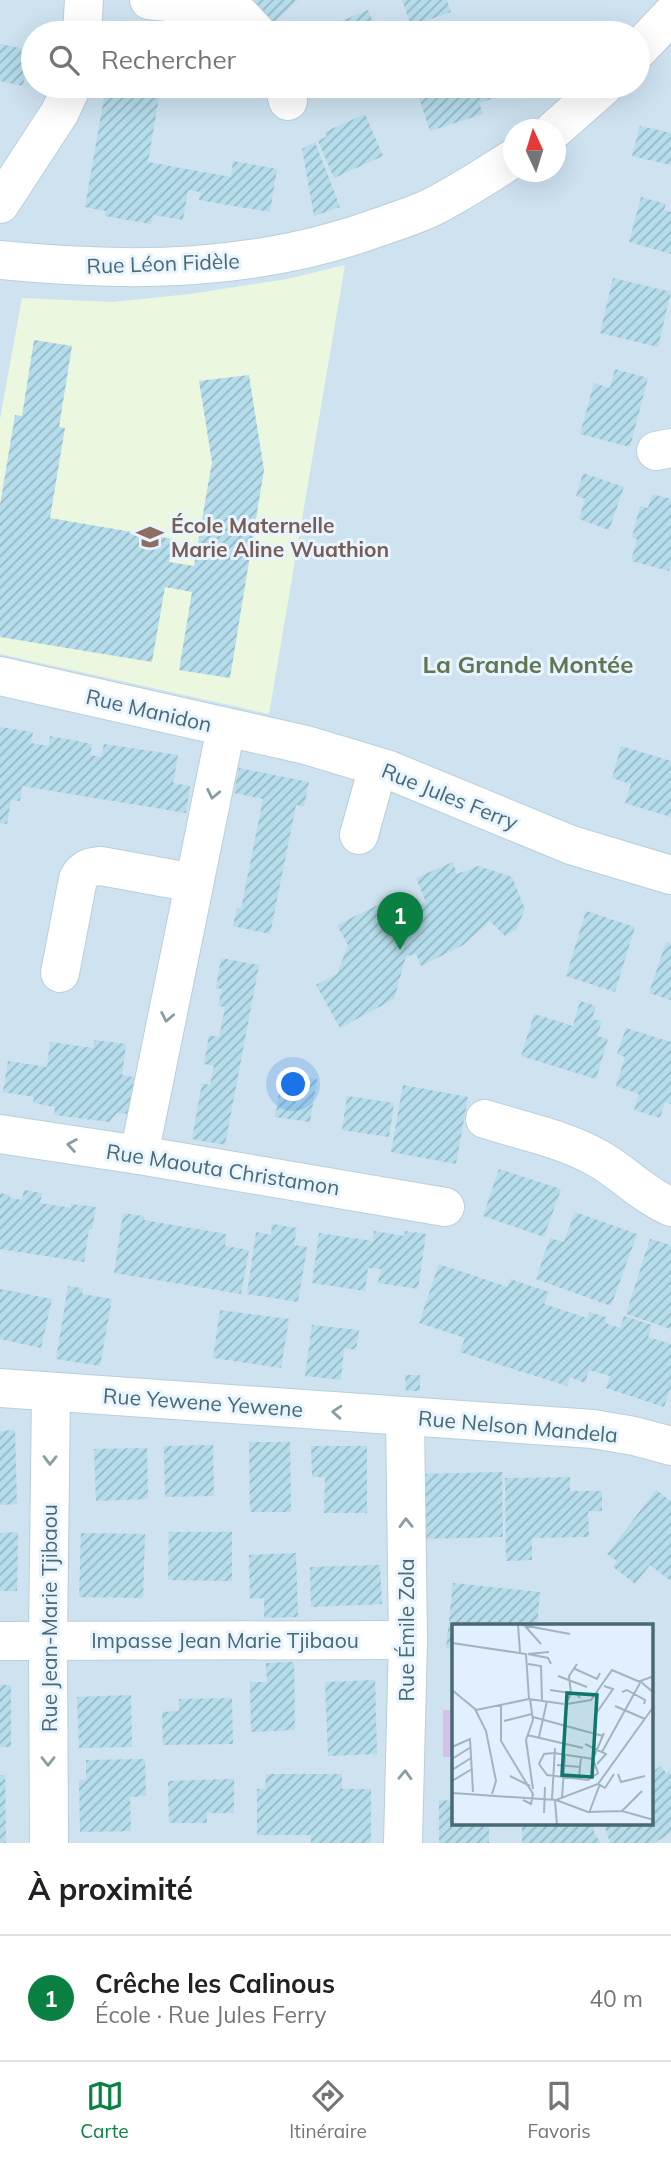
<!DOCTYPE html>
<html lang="fr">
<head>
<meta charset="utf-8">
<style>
  body { margin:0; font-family:Mulish,sans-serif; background:#f2f2f2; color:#202124 }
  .compass { position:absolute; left:503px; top:119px; width:63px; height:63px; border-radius:50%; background:#fff; box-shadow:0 7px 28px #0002; rotate:356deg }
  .you { position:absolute; left:294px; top:1085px; width:24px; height:24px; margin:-18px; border:5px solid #fff; border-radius:50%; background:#1a73e8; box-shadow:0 0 0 10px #1a73e833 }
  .badge { display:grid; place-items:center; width:46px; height:46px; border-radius:50%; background:#0b8043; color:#fff; font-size:23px; font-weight:700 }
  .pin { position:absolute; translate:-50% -58px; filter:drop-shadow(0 2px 4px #0008) }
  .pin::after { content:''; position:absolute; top:37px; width:24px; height:21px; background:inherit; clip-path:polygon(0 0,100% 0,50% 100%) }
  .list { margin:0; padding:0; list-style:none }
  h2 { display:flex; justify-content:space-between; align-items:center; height:91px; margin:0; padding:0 28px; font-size:30px }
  h2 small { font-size:23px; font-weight:400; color:#757577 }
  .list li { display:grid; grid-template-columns:46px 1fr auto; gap:21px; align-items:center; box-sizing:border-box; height:126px; padding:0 28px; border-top:2px solid #e0e0e0 }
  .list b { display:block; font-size:26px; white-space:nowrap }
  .list p { margin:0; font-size:23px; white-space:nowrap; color:#757577 }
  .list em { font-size:23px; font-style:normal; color:#757577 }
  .icon { flex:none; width:38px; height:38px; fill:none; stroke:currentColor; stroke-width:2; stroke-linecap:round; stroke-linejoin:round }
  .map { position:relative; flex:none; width:671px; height:1843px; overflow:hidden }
  .search { position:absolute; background:#fff; box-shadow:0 7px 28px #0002; left:21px; right:21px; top:21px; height:77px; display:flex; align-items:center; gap:18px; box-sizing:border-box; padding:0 24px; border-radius:38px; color:#757577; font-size:26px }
  .sheet { height:217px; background:#fff }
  nav { display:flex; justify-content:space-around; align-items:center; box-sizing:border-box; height:98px; border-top:2px solid #e0e0e0; background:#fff; font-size:19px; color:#757577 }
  nav a { display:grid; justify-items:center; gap:4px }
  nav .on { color:#0b8043 }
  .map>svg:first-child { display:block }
  .residential { fill:#cee2f0; fill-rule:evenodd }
  .education { fill:#ebf8df }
  .pitch { fill:#d3c1e9 }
  .building { fill:url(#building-hatch) }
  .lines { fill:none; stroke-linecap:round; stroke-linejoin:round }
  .minor-casing { stroke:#b9cfdb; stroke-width:40 }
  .minor { stroke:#fff; stroke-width:38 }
  .oneway { stroke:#899ea4 }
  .labels { text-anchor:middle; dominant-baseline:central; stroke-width:6; stroke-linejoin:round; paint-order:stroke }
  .street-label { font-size:21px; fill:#496973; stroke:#e8f4ff }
  .education-label { font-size:21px; font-weight:bold; fill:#785e54; stroke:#e8f4ff; text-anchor:start }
  .quarter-label { font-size:24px; font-weight:bold; fill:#617550; stroke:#e8f4ff }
  .inset-road { fill:none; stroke:#a0b5c1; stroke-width:2 }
  .view { fill:#0f766e; fill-opacity:0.15; stroke:#0f766e; stroke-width:3.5 }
  .inset-edge { fill:none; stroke:#496973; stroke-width:3.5 }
</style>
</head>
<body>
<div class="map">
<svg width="671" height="1843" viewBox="0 0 671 1843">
  <defs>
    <pattern id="building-hatch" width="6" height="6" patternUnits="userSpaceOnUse" patternTransform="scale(1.75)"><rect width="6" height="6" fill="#b5ddeb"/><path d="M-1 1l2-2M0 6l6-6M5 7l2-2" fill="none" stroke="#95b7c3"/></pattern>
  </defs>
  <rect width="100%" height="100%" fill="#e2effc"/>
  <path class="residential" d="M0,0H671V1843H0ZM33,33H638V86H33ZM514,130H556V172H514ZM454,1626H652V1824H454Z"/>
  <path class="education" d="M345,265L269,714L0,654V419L22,298L112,302L190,294L287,279Z"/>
  <rect class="pitch" x="443" y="1710" width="11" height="47"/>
  <g class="building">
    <path d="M252,0H298L273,23Z"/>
    <path d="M402,0H447L451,12L411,26Z"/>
    <path d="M368,10L378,33H312Z"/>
    <path d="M117,23L173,32V33H115Z"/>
    <path d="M0,44L30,50L23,86L0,81Z"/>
    <path d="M106,86H161L148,162L231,177L233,161L277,169L270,212L199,200L201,192L188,190L183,220L153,215L151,224L105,216L106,211L85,207Z"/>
    <path d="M415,86H486L491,99L479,103L483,114L430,131Z"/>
    <path d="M365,114L383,156L334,178L318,141L327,136L325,132Z"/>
    <path d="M640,126L671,133V165L632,156Z"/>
    <path d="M315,142L340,207L314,216L302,149Z"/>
    <path d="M641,197L666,204L664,210L671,212V254L629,242Z"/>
    <path d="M613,278L671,292L658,347L600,333Z"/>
    <path d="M34,340L72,346L59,427L65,428L50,518L173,539L169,562L194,566L212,462L199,381L249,375L264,470L230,678L179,670L192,592L165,587L152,662L0,637V505L15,415L22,416Z"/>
    <path d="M615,369L648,378L630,447L580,434L594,383L610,388Z"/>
    <path d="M583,473L624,487L609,530L579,519L585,499L576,496Z"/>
    <path d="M652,494L671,499V563L669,571L631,561L637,539L632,537L640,506L648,508Z"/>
    <path d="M0,727L33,732L31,743L49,746L50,736L92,744L90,755L101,757L104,744L178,755L173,783L190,786L186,813L22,786L20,801L11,800L7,824L0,823Z"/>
    <path d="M621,746L671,761V817L625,803L631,784L612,778Z"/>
    <path d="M239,768L309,782L304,807L296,805L270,934L233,926L237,908L241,909L263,799L234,793Z"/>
    <path d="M453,862L457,874L478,866L512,877L525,909L516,930L505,936L490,921L463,945L421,966L416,954L406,956L394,999L340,1028L316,985L337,974L348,945L337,925L378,905L391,922L402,912L426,902L416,878Z"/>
    <path d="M586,911L635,927L615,992L566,976Z"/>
    <path d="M666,942L671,944V1000L649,993Z"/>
    <path d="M221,958L259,965L225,1145L192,1139L202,1083L210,1085L214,1066L204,1064L209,1035L219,1037L225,1007L218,1006L222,989L216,988Z"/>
    <path d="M580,1001L596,1006L592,1019L602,1021L597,1036L608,1039L596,1079L521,1056L534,1014L573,1026Z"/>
    <path d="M626,1028L671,1042V1104L665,1102L660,1118L634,1110L639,1094L616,1086L625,1057L617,1054Z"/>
    <path d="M94,1040L126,1044L122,1075L138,1078L133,1114L117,1113L109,1122L54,1115L55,1107L33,1103L34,1097L3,1092L8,1061L47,1067L50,1042L94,1048Z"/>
    <path d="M282,1074L317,1079L310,1122L275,1117Z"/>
    <path d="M403,1085L468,1097L456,1164L391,1152Z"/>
    <path d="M347,1096L394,1103L389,1137L342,1130Z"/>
    <path d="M499,1169L561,1189L544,1237L483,1216Z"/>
    <path d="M24,1190L42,1193L40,1203L71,1208V1204L96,1207L92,1229H89L84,1262L0,1249V1193L10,1195V1198L22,1200Z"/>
    <path d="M575,1212L637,1234L611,1306L536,1279L550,1238L564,1242Z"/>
    <path d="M123,1213L144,1216V1220L226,1234L225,1246L249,1250L241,1294L114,1273Z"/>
    <path d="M272,1224L297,1228L294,1245L307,1247L298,1302L247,1294L256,1232L271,1235Z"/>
    <path d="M374,1231L404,1236L405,1231L426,1234L418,1289L378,1283L381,1269L368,1268L365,1291L312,1283L319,1233L373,1241Z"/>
    <path d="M650,1239L671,1245V1329L626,1314Z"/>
    <path d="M439,1264L508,1287L510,1279L549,1292L544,1304L587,1318L589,1312L606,1317L605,1323L620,1328L624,1316L652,1325L648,1337L671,1344V1387L664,1407L606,1388L610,1376L589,1370L585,1383L570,1377L567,1386L460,1352L465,1338L419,1323Z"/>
    <path d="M68,1286L83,1288L82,1294L112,1299L100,1366L56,1359Z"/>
    <path d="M0,1289L52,1299L41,1348L0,1339Z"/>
    <path d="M220,1310L289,1319L281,1368L213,1358Z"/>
    <path d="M312,1325L359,1330L356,1350L344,1348L341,1380L305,1376Z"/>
    <path d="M405,1375H420V1391H406Z"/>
    <path d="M15,1430L17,1504L0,1505V1431Z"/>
    <path d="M249,1442H290L291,1512H250Z"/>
    <path d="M213,1445L214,1496L165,1497L164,1446Z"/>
    <path d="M311,1446H367V1513H324L325,1477H312Z"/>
    <path d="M147,1448L148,1499L96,1501L94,1449Z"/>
    <path d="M502,1472L503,1537L424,1539L422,1474Z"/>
    <path d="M570,1477V1491H602V1511H588L589,1537L532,1538V1560L506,1561L505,1478Z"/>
    <path d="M656,1490L671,1501V1581L650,1565L635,1584L613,1567L617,1561L607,1554Z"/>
    <path d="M18,1532L17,1591H0V1533Z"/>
    <path d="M169,1532H232V1581L168,1580Z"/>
    <path d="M81,1533L145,1534L143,1598L79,1597Z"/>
    <path d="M296,1553L298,1617L264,1618V1598L250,1599L249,1555Z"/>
    <path d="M380,1565L382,1604L311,1607L310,1567Z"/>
    <path d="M453,1583L540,1592L537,1626H454V1649L446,1648Z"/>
    <path d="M294,1662L295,1730L251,1732L250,1682H267L266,1663Z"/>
    <path d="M375,1680L377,1754L328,1756L325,1682Z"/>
    <rect x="0" y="1685" width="11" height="62"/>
    <path d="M131,1695L132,1747L79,1748L77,1697Z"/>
    <path d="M232,1698L233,1744L163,1745L162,1712L179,1711V1699Z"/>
    <path d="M145,1759L146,1796L130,1797L131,1831L80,1832L79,1780H86V1760Z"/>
    <path d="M661,1766L666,1773L671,1770V1833L654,1843H610L604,1824H652V1772Z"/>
    <path d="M266,1774H342V1789H371V1843H311V1835H257V1789H265Z"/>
    <path d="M0,1775H5L6,1843H0Z"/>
    <path d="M234,1779V1813H207V1823H169L168,1781Z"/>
    <path d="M439,1800L454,1801V1824H489V1843H439Z"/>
    <path d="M522,1824H594V1833L601,1843H522Z"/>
  </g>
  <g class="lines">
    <g class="minor-casing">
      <g id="minor">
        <path d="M149,0L224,8L241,16L257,33"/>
        <path d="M82,33L84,0"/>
        <path d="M638,50L671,15"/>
        <path d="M284,86L288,101"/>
        <path d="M554,130L604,86"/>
        <path d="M0,204L60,112L72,86"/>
        <path d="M0,260C130,273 259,272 382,226C399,220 416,215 432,207C460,193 487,175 514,158"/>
        <path d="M656,451L671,448"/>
        <path d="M0,676L306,745L389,770L571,845L671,875"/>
        <path d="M359,835L378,767"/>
        <path d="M60,973L78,879C83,869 89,867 101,866L194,883"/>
        <path d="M485,1119C522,1131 565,1139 599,1159C625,1174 642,1194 671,1207"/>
        <path d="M0,1134L139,1155L445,1207"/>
        <path d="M139,1155L226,728"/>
        <path d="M0,1388L593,1429L634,1436L671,1446"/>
        <path d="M0,1641L408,1640"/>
        <path d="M49,1843L48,1640L51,1392"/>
        <path d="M403,1843L408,1640L405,1416"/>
      </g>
    </g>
    <use href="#minor" class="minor"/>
  </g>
  <defs><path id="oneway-chevron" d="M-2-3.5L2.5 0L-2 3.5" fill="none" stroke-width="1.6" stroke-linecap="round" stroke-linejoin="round" transform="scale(1.75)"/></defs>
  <g class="oneway">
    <use href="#oneway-chevron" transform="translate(213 794) rotate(102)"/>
    <use href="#oneway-chevron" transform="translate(167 1017) rotate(101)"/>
    <use href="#oneway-chevron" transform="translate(72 1145) rotate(-171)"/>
    <use href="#oneway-chevron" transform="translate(337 1412) rotate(-176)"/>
    <use href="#oneway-chevron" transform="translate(50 1460) rotate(91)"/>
    <use href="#oneway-chevron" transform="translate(406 1523) rotate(-91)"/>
    <use href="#oneway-chevron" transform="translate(48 1761) rotate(90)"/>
    <use href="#oneway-chevron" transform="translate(405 1775) rotate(-88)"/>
  </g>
  <defs>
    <g id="school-bare" transform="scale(2.1)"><path d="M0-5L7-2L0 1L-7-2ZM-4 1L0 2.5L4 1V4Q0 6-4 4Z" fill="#8d6e63" stroke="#e8f4ff" stroke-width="2.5" paint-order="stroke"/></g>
  </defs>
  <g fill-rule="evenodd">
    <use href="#school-bare" x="150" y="537"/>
  </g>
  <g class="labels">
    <g class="street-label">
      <text transform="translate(163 263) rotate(-2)">Rue Léon Fidèle</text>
      <text transform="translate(149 710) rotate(13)">Rue Manidon</text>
      <text transform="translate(450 796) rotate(22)">Rue Jules Ferry</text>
      <text transform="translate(223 1169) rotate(9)">Rue Maouta Christamon</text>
      <text transform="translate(203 1402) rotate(4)">Rue Yewene Yewene</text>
      <text transform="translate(518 1426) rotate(5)">Rue Nelson Mandela</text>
      <text transform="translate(49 1618) rotate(-90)">Rue Jean-Marie Tjibaou</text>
      <text transform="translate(406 1630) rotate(-90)">Rue Émile Zola</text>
      <text x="225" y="1640">Impasse Jean Marie Tjibaou</text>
    </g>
    <g class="education-label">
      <text x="171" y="525">École Maternelle<tspan x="171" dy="24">Marie Aline Wuathion</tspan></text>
    </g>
    <g class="quarter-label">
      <text x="528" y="664">La Grande Montée</text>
    </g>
  </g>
  <g transform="translate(452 1624)">
    <rect width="201" height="201" fill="#e2effc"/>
    <path class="inset-road" d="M66,1L68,28M70,1L118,10M73,2L89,20M0,19L74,30L77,75M76,30L96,34L99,40M76,30L97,28M76,40L89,42L90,76M121,44L145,55L148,49M106,52L135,63M202,52L188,57L202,69M0,66L23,85L34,107L44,157L40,170M98,66L125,70L128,74M170,68L175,66L193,76L192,80M78,75L81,96L74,116L81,165M114,79L119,70L117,52L125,40M115,80L139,76L160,46L188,58M49,81V117L81,170L79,180L71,176M163,82L193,95M24,86L77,75L112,80M143,91L161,65L152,62M81,93L151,112M52,97L80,90M75,111L131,124M87,113L95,77M133,120L154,130L145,140M0,123L18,115L21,168M150,128L188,59M102,129L141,135L146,149L136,156L95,151L87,140L92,130ZM0,135L19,123M141,135L152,109M105,141L128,143M0,146L19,134M166,150L169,158L193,152M58,152L78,162M127,154L129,133M0,157L20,145M148,161L153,164L162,150M0,169L104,176L146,160L202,82M110,174L113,131M100,175L103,124M103,176L105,201M104,176L136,188L170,187L202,196M170,187L190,167M92,189L93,163M137,189L148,160"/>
    <path class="view" d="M115,69L145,71L140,153L110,151Z"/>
    <rect width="201" height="201" class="inset-edge"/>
  </g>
</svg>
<svg class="compass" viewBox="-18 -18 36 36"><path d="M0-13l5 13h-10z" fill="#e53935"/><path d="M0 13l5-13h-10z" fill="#757577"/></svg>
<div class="you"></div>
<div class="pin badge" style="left:400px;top:950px">1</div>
<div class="search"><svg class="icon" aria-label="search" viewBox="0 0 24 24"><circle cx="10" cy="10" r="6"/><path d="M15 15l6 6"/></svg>Rechercher</div>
</div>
<section class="sheet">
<h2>À proximité<small></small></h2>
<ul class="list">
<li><span class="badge">1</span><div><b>Crêche les Calinous</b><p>École · Rue Jules Ferry</p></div><em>40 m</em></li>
</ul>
</section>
<nav>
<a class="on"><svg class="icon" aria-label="map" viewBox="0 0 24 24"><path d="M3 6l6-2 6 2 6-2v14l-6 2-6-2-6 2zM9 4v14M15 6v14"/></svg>Carte</a>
<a><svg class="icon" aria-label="directions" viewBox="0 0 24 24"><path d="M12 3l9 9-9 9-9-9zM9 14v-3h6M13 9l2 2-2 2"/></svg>Itinéraire</a>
<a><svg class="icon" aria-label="saved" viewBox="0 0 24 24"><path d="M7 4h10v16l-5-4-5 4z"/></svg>Favoris</a>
</nav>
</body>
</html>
